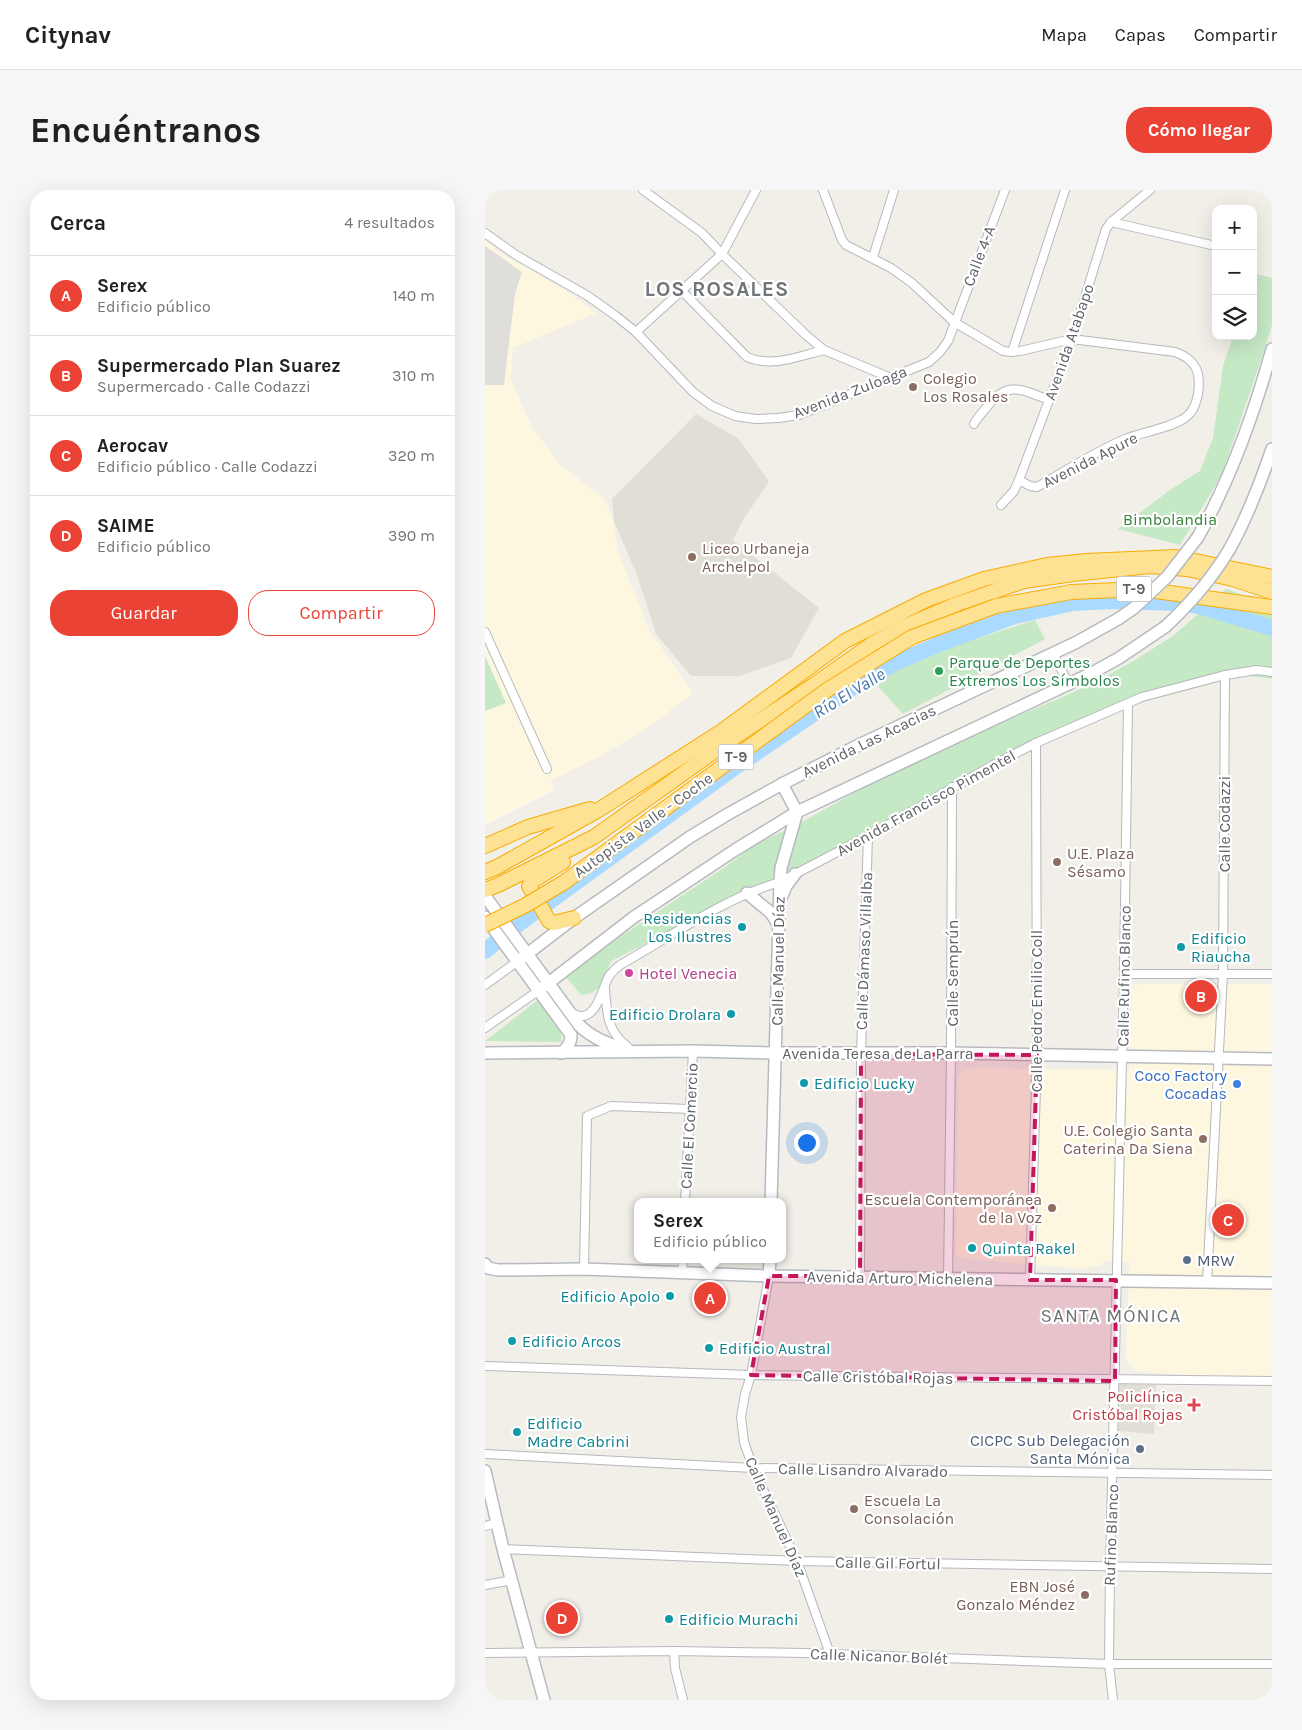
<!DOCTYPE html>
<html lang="es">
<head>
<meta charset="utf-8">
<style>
  body { margin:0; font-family:Karla,sans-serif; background:#f6f6f6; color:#202124 }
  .controls { position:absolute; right:15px; top:15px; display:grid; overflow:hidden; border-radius:10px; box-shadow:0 5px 20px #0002 }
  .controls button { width:45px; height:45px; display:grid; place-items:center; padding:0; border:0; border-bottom:1px solid #e0e0e0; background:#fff; color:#202124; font:25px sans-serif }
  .you { position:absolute; left:321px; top:952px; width:18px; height:18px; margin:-12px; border:4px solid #fff; border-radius:50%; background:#1a73e8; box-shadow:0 0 0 8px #1a73e833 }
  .badge { display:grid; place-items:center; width:32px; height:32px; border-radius:50%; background:#ea4335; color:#fff; font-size:16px; font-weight:700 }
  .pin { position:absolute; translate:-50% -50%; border:2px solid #fff; box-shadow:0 1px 5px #0006 }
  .popup { position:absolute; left:149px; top:1008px; width:152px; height:65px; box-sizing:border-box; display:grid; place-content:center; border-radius:10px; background:#fff; filter:drop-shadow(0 1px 4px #0005); font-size:16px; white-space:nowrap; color:#757577 }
  .popup b { font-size:19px; color:#202124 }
  .popup::after { content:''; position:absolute; left:50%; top:100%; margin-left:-10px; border:10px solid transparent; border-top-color:#fff }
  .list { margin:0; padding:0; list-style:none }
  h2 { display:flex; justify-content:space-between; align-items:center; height:65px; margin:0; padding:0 20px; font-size:21px }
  h2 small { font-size:16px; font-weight:400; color:#757577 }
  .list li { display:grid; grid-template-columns:32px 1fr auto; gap:15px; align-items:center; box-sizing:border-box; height:80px; padding:0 20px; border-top:1px solid #e0e0e0 }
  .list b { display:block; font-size:19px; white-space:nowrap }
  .list p { margin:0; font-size:16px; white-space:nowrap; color:#757577 }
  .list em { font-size:16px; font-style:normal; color:#757577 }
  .actions { display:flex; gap:10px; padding:15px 20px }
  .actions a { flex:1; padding:11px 0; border:1px solid #ea4335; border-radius:20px; text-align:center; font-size:18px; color:#ea4335 }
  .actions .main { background:#ea4335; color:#fff }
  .icon { flex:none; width:28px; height:28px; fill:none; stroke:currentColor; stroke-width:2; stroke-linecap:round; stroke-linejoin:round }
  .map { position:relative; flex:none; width:787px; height:1510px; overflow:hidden; border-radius:20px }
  header { display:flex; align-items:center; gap:30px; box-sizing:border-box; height:70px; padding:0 25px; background:#fff; border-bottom:1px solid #e0e0e0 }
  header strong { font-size:24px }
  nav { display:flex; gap:28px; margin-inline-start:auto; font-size:18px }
  .intro { display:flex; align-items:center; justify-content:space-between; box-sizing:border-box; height:120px; padding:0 30px }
  h1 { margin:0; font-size:35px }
  .button { padding:12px 22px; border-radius:20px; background:#ea4335; color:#fff; font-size:18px; font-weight:700 }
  main { display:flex; gap:30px; padding:0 30px }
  aside { flex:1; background:#fff; border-radius:20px; box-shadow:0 5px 20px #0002 }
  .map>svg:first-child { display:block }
  .commercial { fill:#fef7e0 }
  .industrial { fill:#e0deda }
  .education { fill:#e1ded6 }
  .green { fill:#c5e8c5 }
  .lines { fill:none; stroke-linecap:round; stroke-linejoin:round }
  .river { stroke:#aadaff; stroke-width:16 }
  .street-casing { stroke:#b5b8bc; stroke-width:10 }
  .secondary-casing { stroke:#b6babf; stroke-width:14 }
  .highway-casing { stroke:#f9ab00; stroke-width:16 }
  .street { stroke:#fff; stroke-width:8 }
  .secondary { stroke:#fff; stroke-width:11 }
  .highway { stroke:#fde293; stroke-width:14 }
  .secondary-bridge-casing { stroke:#b6babf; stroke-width:14; stroke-linecap:butt }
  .highway-bridge-casing { stroke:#f9ab00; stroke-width:16; stroke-linecap:butt }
  .secondary-bridge { stroke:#fff; stroke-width:11 }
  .highway-bridge { stroke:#fde293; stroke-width:14 }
  .marked { fill:#c2185b; fill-opacity:0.2; stroke:#c2185b; stroke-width:4; stroke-dasharray:10 6; stroke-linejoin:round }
  .education-dot { fill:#8d6e63; stroke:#fff; stroke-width:2 }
  .leisure-dot { fill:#2e9e5b; stroke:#fff; stroke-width:2 }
  .culture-dot { fill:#0f9aa8; stroke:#fff; stroke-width:2 }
  .hotel-dot { fill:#d1479c; stroke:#fff; stroke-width:2 }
  .shop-dot { fill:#3f7fe0; stroke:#fff; stroke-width:2 }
  .service-dot { fill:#5c6f8a; stroke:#fff; stroke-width:2 }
  .health-dot { fill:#e0444e; stroke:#fff; stroke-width:2 }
  .labels { text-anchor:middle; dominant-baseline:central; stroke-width:4.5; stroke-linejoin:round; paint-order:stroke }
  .shield { fill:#fff; stroke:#8f9295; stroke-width:1 }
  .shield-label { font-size:15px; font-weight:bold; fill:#5f6368 }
  .street-label { font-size:16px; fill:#5f6368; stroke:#fff }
  .education-label { font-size:16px; fill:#785e54; stroke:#fff; text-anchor:start }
  .park-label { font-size:16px; fill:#348238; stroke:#fff }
  .leisure-label { font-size:16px; fill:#27864d; stroke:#fff; text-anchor:start }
  .culture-label { font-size:16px; fill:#0d838f; stroke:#fff; text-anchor:start }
  .hotel-label { font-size:16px; fill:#b23c85; stroke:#fff; text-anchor:start }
  .shop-label { font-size:16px; fill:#366cbe; stroke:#fff; text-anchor:end }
  .service-label { font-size:16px; fill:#4e5e75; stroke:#fff; text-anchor:start }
  .health-label { font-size:16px; fill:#be3a42; stroke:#fff; text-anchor:end }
  .water-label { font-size:18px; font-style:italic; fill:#4174aa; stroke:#fff }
  .quarter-label { font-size:19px; letter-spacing:1px; fill:#70757a; stroke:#fff }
  .district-label { font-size:21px; font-weight:bold; letter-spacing:1px; fill:#70757a; stroke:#fff }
</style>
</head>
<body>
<header>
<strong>Citynav</strong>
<nav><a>Mapa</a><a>Capas</a><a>Compartir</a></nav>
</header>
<div class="intro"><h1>Encuéntranos</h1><a class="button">Cómo llegar</a></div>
<main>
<aside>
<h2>Cerca<small>4 resultados</small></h2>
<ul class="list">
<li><span class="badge">A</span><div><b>Serex</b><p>Edificio público</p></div><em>140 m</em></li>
<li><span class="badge">B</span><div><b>Supermercado Plan Suarez</b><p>Supermercado · Calle Codazzi</p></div><em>310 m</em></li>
<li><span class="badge">C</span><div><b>Aerocav</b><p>Edificio público · Calle Codazzi</p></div><em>320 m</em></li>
<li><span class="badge">D</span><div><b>SAIME</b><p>Edificio público</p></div><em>390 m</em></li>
</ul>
<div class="actions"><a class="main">Guardar</a><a>Compartir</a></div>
</aside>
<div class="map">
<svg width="787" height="1510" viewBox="0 0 787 1510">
  <rect width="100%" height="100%" fill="#f1efe8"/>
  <g class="commercial">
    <path d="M0,50L15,63L81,101L111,123L28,158L26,190L47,237L75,275L103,296L118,309L127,325L133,362L165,442L208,503L165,536L121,563L65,591L70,600L0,635Z"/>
    <path d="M653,794H787V1190L654,1182L649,1179L644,1174L641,1167L644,1072L621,1071L616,1075L598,1079L475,1068L471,1066L473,891L474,885L478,881L494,877L532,879H618L644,881L647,801L649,796Z"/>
  </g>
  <path class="industrial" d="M0,56L37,82L30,104L19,195H0Z"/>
  <g class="education">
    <path d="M211,224L254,249L284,292L259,328L248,350L334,418L306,468L255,486H206L171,444L152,385L129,331L127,309Z"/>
    <path d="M634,1194L671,1195L669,1244L632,1241Z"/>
  </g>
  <g class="green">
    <path d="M768,83L787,88V135L779,161L737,284L695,355L633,339L688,298L715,281L728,248L738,176L748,146H768Z"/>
    <path d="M741,399L787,415V489L759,485L662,511L573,539L535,556L300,688L219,725L126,771L114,798L107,803L96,805L81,787L99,771L243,675L268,656L315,633L432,568L580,506L616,489L650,470L688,446Z"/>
    <path d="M550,430L560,449L418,524L391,494L428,469Z"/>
    <path d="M0,466L21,513L0,521Z"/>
    <path d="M53,810L75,837L77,852L0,851Z"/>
  </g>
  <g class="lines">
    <path class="river" d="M0,761L32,735L246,580L374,493L410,473L454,454L530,426L588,413L627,411L694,413L714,416L787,438"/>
    <g class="street-casing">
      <g id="street">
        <path d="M158,0L217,43L237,64L321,145L339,160L406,188"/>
        <path d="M338,0L357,50L361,55L406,78L427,93L469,132L518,161L527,162L535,161L587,149L690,162C712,170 716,183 713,204C711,213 709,221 701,227C687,238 657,242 640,249C609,262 581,281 552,297L545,296L534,290"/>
        <path d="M626,32L731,56"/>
        <path d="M0,43L31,65L103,106L131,126L151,142L208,202L227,216L250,226L271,229L293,228L314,225L444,172L455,162L463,151L520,0"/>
        <path d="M388,67L409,0"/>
        <path d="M197,101L262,167C287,178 314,166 339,160"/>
        <path d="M151,142L237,64L271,0"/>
        <path d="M527,162L580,0"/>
        <path d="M489,234C492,228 497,223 501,218C522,190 535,199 564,210"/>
        <path d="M516,315L529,301L534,290L587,149L621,39L626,32L665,0"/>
        <path d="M0,442L62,579"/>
        <path d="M568,463L584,495"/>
        <path d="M639,784H787"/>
        <path d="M0,795L33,771"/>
        <path d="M120,799C122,824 122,841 143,857"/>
        <path d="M85,822C88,823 93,826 96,826C112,827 118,797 124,786C127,782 131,778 135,775C187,746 237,709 295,692L383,646L508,575L551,553L643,513L657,507L740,485L772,480L787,482"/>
        <path d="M0,838L53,801"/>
        <path d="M200,1012L208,861"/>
        <path d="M99,1079L102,926L126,916L205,919"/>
        <path d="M197,1083L198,1069"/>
        <path d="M284,1086L266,1185L260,1204L256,1227L259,1252L268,1278L312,1371L345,1464"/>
        <path d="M375,1086L376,864L383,646"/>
        <path d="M463,1089L466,863L467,597"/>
        <path d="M545,1090L552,865L551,553"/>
        <path d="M722,1092L738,784L740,485"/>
        <path d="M0,1176L266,1185L787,1191"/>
        <path d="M0,1264L268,1278L787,1285"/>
        <path d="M0,1336L12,1333"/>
        <path d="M18,1359L312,1371L787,1379"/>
        <path d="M0,1395L27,1390"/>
        <path d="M189,1461L190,1478L198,1510"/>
        <path d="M0,1463L189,1461L319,1463L624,1474H787"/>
        <path d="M628,1510L624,1474L625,1378L639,784L643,513"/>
      </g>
    </g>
    <g class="secondary-casing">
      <g id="secondary">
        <path d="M713,347C746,288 769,224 787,159"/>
        <path d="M744,360C762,328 775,294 787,259"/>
        <path d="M297,594L312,622"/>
        <path d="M262,703L286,723L293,734"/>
        <path d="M0,706L94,835C106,847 122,854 138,858"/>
        <path d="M297,706L301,696L310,684"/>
        <path d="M0,727L86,845C86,854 82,858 76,863"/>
        <path d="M33,771L89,728L205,647L243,624L297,594L376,554L592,452L633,429L649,418"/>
        <path d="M53,801L149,727L250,660L312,622L607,483L634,468L680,437"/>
        <path d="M0,863L208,861L291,863H466L787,869"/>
        <path d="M286,1012L295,692L296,678L312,622"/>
        <path d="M0,1074L3,1078L13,1080L99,1079L284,1086L787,1093"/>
        <path d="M284,1086L285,1069"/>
        <path d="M0,1281L18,1359L59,1510"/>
      </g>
    </g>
    <g class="highway-casing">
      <g id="highway">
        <path d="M511,416L586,402L656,399L787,417"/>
        <path d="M0,656L43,637L105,619"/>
        <path d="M78,672L46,692L44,696L64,731L69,733L89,728"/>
        <path d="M0,682L12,677L112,621L237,541L360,451L441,410L499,389L562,375L601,371L691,367L787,387"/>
        <path d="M0,700L13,695L109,647L238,555L330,494L387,454L416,438L472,414L539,391L588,384L665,376L702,379L748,389L787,402"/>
      </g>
    </g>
    <use href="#street" class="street"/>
    <use href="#secondary" class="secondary"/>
    <use href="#highway" class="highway"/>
    <g class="secondary-bridge-casing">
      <g id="secondary-bridge">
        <path d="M649,418L682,387L713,347"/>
        <path d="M680,437C706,413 726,390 744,360"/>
      </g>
    </g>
    <g class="highway-bridge-casing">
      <path id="highway-bridge" d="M0,735L41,715L78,693L342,500L427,447L511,416"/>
    </g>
    <use href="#secondary-bridge" class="secondary-bridge"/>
    <use href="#highway-bridge" class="highway-bridge"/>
  </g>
  <path class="marked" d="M376,864L552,865L545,1090H631L630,1191L266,1185L284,1086H375Z"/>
  <g class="education-dot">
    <circle cx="428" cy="197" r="5"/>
    <circle cx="207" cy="367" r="5"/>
    <circle cx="572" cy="672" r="5"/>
    <circle cx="718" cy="949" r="5"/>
    <circle cx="567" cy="1018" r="5"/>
    <circle cx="369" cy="1319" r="5"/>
    <circle cx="600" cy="1405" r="5"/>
  </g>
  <circle class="leisure-dot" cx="454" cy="481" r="5"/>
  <g class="culture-dot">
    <circle cx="257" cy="737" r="5"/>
    <circle cx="696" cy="757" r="5"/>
    <circle cx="246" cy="824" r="5"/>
    <circle cx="319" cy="893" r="5"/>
    <circle cx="487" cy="1058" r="5"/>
    <circle cx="185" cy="1106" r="5"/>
    <circle cx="27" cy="1151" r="5"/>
    <circle cx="224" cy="1158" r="5"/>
    <circle cx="32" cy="1242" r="5"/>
    <circle cx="184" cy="1429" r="5"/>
  </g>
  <circle class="hotel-dot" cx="144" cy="783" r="5"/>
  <circle class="shop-dot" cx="752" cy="894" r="5"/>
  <g class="service-dot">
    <circle cx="702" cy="1070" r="5"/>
    <circle cx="655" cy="1259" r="5"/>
  </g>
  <path class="health-dot" d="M706.5 1207.5h5v5h5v5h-5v5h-5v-5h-5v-5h5z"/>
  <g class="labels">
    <g class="shield">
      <rect x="631.5" y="386.5" width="35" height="25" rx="4"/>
      <rect x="233.5" y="554.5" width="35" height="25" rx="4"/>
    </g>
    <g class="shield-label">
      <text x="649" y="399">T-9</text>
      <text x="251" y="567">T-9</text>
    </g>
    <g class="street-label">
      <text transform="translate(494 66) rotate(-69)">Calle 4-A</text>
      <text transform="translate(584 152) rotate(-71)">Avenida Atabapo</text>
      <text transform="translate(365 202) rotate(-21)">Avenida Zuloaga</text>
      <text transform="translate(605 270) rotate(-27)">Avenida Apure</text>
      <text transform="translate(384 551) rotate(-26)">Avenida Las Acacias</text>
      <text transform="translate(441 613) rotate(-29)">Avenida Francisco Pimentel</text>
      <text transform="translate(739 634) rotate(-90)">Calle Codazzi</text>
      <text transform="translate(158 635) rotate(-36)">Autopista Valle - Coche</text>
      <text transform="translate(379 761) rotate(-88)">Calle Dámaso Villalba</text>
      <text transform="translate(293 771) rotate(-89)">Calle Manuel Díaz</text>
      <text transform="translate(467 783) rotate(-90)">Calle Semprún</text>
      <text transform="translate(639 786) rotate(-89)">Calle Rufino Blanco</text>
      <text transform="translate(551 821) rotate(-90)">Calle Pedro Emilio Coll</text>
      <text x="393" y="863">Avenida Teresa de La Parra</text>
      <text transform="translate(204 936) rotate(-87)">Calle El Comercio</text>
      <text transform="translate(415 1088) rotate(1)">Avenida Arturo Michelena</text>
      <text transform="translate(393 1187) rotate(1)">Calle Cristóbal Rojas</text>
      <text transform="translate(378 1280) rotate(1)">Calle Lisandro Alvarado</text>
      <text transform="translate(291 1327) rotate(66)">Calle Manuel Díaz</text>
      <text transform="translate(626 1345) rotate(-88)">Rufino Blanco</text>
      <text transform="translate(403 1373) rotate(1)">Calle Gil Fortul</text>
      <text transform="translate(394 1466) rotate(2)">Calle Nicanor Bolét</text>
    </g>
    <g class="education-label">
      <text x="438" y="188">Colegio<tspan x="438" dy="18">Los Rosales</tspan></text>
      <text x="217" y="358">Liceo Urbaneja<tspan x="217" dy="18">Archelpol</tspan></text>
      <text x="582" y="663">U.E. Plaza<tspan x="582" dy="18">Sésamo</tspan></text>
      <text x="708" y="940" text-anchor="end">U.E. Colegio Santa<tspan x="708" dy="18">Caterina Da Siena</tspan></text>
      <text x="557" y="1009" text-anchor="end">Escuela Contemporánea<tspan x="557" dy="18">de la Voz</tspan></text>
      <text x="379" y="1310">Escuela La<tspan x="379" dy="18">Consolación</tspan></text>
      <text x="590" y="1396" text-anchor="end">EBN José<tspan x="590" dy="18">Gonzalo Méndez</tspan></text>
    </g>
    <g class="park-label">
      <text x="685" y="329">Bimbolandia</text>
    </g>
    <g class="leisure-label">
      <text x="464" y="472">Parque de Deportes<tspan x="464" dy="18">Extremos Los Símbolos</tspan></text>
    </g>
    <g class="culture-label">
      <text x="247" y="728" text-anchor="end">Residencias<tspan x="247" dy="18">Los Ilustres</tspan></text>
      <text x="706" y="748">Edificio<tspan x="706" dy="18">Riaucha</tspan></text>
      <text x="236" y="824" text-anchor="end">Edificio Drolara</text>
      <text x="329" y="893">Edificio Lucky</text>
      <text x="497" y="1058">Quinta Rakel</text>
      <text x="175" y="1106" text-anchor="end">Edificio Apolo</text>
      <text x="37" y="1151">Edificio Arcos</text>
      <text x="234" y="1158">Edificio Austral</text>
      <text x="42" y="1233">Edificio<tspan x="42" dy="18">Madre Cabrini</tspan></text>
      <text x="194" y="1429">Edificio Murachi</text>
    </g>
    <g class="hotel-label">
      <text x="154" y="783">Hotel Venecia</text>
    </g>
    <g class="shop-label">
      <text x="742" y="885">Coco Factory<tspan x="742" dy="18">Cocadas</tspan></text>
    </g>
    <g class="service-label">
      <text x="712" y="1070">MRW</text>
      <text x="645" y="1250" text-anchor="end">CICPC Sub Delegación<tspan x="645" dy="18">Santa Mónica</tspan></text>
    </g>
    <g class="health-label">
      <text x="698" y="1206">Policlínica<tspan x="698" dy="18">Cristóbal Rojas</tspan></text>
    </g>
    <g class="water-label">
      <text transform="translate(364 503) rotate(-31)">Río El Valle</text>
    </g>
    <g class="quarter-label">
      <text x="626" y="1126">SANTA MÓNICA</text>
    </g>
    <g class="district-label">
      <text x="232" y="99">LOS ROSALES</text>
    </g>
  </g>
</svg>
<div class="controls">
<button>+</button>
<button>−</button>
<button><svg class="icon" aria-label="layers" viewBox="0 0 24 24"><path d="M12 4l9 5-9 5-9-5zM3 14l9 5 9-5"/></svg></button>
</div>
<div class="you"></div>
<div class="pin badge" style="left:225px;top:1108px">A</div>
<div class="popup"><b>Serex</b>Edificio público</div>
<div class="pin badge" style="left:716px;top:806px">B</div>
<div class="pin badge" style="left:743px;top:1030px">C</div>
<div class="pin badge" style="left:77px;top:1428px">D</div>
</div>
</main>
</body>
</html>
